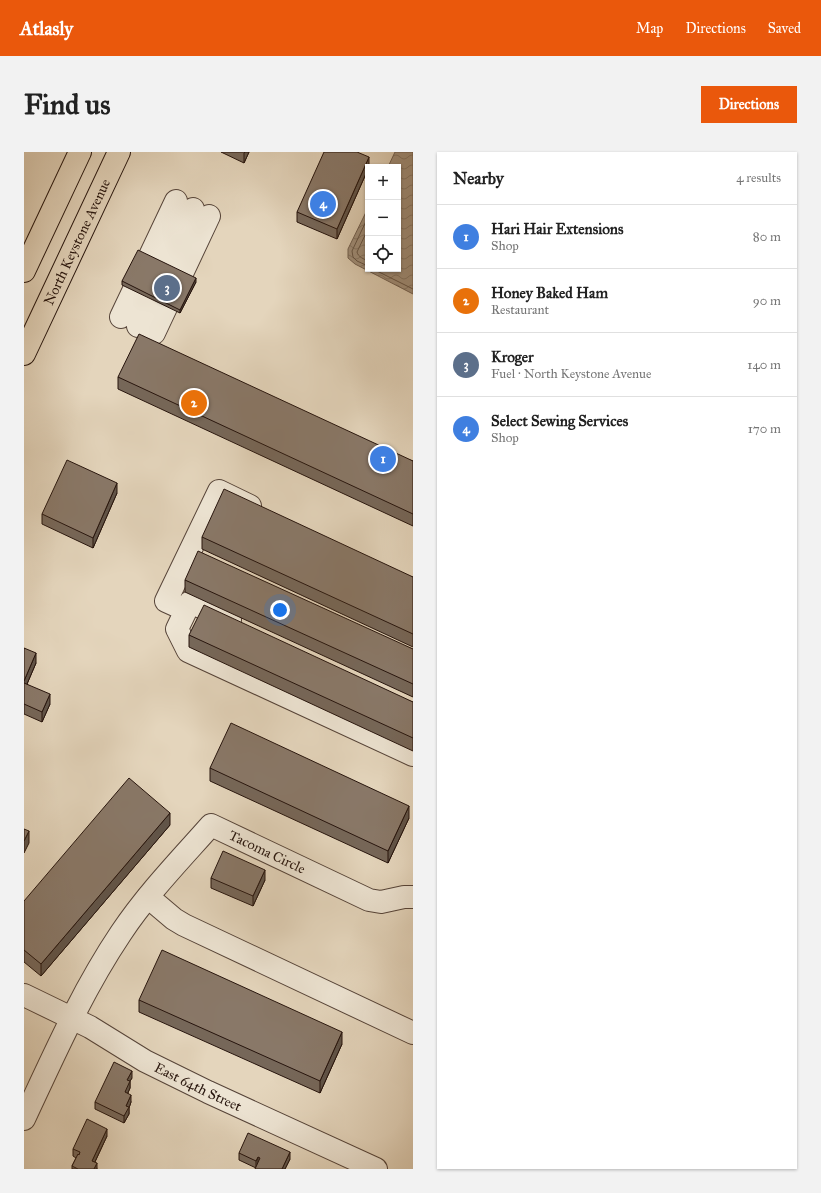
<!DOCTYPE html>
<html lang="en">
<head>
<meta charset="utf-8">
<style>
  body { margin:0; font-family:"IM FELL Great Primer",serif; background:#f2f2f2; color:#222 }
  .controls { position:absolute; right:12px; top:12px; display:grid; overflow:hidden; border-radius:0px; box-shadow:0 1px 3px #0004 }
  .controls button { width:36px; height:36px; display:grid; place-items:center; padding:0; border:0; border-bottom:1px solid #e0e0e0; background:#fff; color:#222; font:20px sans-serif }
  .you { position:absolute; left:256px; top:458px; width:14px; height:14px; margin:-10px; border:3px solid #fff; border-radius:50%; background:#1a73e8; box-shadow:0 0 0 6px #1a73e833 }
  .badge { display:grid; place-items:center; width:26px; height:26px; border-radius:50%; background:#ea580c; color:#fff; font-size:13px; font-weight:700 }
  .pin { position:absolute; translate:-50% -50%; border:2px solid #fff; box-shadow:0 1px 4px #0006 }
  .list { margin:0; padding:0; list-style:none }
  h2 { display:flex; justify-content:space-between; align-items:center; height:52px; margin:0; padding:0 16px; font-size:17px }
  h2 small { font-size:13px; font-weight:400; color:#767676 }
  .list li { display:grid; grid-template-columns:26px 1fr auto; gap:12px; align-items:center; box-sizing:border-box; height:64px; padding:0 16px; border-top:1px solid #e0e0e0 }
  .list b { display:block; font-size:15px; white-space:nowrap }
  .list p { margin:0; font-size:13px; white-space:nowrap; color:#767676 }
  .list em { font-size:13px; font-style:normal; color:#767676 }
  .icon { flex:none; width:22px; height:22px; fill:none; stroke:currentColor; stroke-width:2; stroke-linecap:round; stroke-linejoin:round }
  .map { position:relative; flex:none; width:389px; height:1017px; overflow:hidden; border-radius:0px }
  header { display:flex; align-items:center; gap:24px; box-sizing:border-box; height:56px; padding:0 20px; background:#ea580c; color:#fff }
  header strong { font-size:19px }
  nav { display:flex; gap:22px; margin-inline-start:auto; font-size:14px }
  .intro { display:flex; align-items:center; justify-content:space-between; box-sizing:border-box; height:96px; padding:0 24px }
  h1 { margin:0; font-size:28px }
  .button { padding:10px 18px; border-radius:0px; background:#ea580c; color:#fff; font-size:14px; font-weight:700 }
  main { display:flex; gap:24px; padding:0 24px }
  aside { flex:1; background:#fff; border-radius:0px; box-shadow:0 1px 3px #0004 }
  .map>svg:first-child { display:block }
  .water { fill:url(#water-waves); stroke:#716052 }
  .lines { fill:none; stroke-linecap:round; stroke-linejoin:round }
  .shore { stroke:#645446; stroke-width:1 }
  .minor-casing { stroke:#564439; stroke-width:24 }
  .major-casing { stroke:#26140d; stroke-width:24 }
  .minor { stroke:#ede4d3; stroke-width:22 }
  .major { stroke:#e4d5bc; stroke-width:22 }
  .wall { fill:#766759; stroke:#26140d }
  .shaded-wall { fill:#605449; stroke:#26140d }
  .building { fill:#897868; stroke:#26140d }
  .labels { text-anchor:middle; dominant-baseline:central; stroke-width:4; stroke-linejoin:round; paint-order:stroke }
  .street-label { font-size:14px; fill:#26140d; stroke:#ede4d3 }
</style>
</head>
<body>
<header>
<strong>Atlasly</strong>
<nav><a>Map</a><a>Directions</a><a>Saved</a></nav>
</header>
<div class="intro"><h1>Find us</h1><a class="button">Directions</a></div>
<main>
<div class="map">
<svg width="389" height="1017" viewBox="0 0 389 1017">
  <defs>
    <pattern id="water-waves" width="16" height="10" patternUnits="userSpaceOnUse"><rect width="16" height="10" fill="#a39380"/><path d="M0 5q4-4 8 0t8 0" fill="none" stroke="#857767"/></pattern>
  </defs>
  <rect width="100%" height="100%" fill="#e4d5bc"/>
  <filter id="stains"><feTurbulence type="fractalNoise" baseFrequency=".005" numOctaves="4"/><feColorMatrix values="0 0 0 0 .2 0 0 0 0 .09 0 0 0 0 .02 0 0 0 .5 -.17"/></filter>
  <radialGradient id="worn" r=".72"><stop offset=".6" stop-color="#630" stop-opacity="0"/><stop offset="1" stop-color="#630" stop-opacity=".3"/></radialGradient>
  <path class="water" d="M371,0H389V142L331,112L324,106V97L344,56V117H374V15H364Z"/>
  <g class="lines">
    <g class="shore">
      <path d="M344,65L328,99L329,105L333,109L344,114"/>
      <path d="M344,77L333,100C334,105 340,107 344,109"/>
      <path d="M349,117L389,137"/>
    </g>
    <g class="minor-casing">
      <g id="minor">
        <path d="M97,165L152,49"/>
        <path d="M114,174L169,57"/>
        <path d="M130,181L185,64"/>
        <path d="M162,458L142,449L195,339L226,354"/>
        <path d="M206,468L166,450L153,477L164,499L389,603"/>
        <path d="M124,745L150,767L160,773L389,881"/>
        <path id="s1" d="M0,843L66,875L121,909L184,940L352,1017"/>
        <path id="s2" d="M0,967C30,903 58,839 97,781C123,742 156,708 187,673L345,748L357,750L380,745H389"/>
      </g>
    </g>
    <g class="major-casing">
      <g id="major">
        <path d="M0,119L56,0"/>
        <path id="s3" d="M0,202L95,0"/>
      </g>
    </g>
    <use href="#minor" class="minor"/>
    <use href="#major" class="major"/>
  </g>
  <g class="wall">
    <path d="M197,0H225L220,11Z"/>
    <path d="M345,15L313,87L273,70V60Z"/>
    <path d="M98,129L172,130L156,161L98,133Z"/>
    <path d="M94,225L389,309V374L94,237Z"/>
    <path d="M93,341L69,396L18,372V362Z"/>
    <path d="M178,385L389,425V495L178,397Z"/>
    <path d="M161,428L389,497V545L161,440Z"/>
    <path d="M165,483L389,550V599L165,495Z"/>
    <path d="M0,496L12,511L3,532L26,552L18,570L0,562Z"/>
    <path d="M186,616L385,666L364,711L186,629Z"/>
    <path d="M146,673L17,824L0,810V749Z"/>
    <path d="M187,726L241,728L229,754L187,736Z"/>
    <path d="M115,848L318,892L296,941L115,860Z"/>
    <path d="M108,926L106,929V936L104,941L107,950L105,956V962L100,971L71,957V950Z"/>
    <path d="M83,984L71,1010L73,1017H48V1014L52,1006L49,1004V997Z"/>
    <path d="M215,1001L266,1007L261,1017H231L232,1016L215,1008Z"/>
  </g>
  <g class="shaded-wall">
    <path d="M221,0H225L220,11V1Z"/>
    <path d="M345,5V15H344V17L313,87V77Z"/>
    <path d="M172,126V130L156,161V158Z"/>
    <path d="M93,331V341L69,396V386Z"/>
    <path d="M12,501V511L0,539V529Z"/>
    <path d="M26,542V552L18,570V560Z"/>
    <path d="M385,654V666L364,711V699Z"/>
    <path d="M146,661V673L17,824V812Z"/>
    <path d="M5,679V691L0,701V689Z"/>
    <path d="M241,718V728L229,754V744Z"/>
    <path d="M318,880V892L296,941V929Z"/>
    <path d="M108,919V926L106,929V936L101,947V940L103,928Z"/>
    <path d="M107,943V950L105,956V962L100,971V964L102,954Z"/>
    <path d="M83,977V984L68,1016V1009Z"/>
    <path d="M266,1000V1007L261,1017H258Z"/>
    <path d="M234,1005V1012L232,1016V1009Z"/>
    <path d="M73,1011V1017H70Z"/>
  </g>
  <g class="building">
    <path d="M300,0H333L345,5L313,77L273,60Z"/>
    <path d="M114,98L172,126L156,158L98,129Z"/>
    <path d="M115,182L389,309V362L94,225Z"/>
    <path d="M43,308L93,331L69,386L18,362Z"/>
    <path d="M200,337L389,425V482L178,385Z"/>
    <path d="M174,399L389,497V532L161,428Z"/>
    <path d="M180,453L389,550V586L165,483Z"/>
    <path d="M0,496L12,501L0,529Z"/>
    <path d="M0,531L26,542L18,560L0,552Z"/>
    <path d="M207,571L385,654L364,699L186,616Z"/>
    <path d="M105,626L146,661L17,812L0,798V749Z"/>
    <path d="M0,677L5,679L0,689Z"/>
    <path d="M199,699L241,718L229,744L187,726Z"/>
    <path d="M138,798L318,880L296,929L115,848Z"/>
    <path d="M90,910L108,919L103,928L106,929L101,940L107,943L102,954L105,955L100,964L71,950Z"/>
    <path d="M63,967L83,977L68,1009L73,1011L70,1017H54L48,1014L54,1002L55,1003L56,1000L49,997Z"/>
    <path d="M224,981L266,1000L258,1017H231L236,1006L234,1005L232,1009L215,1001Z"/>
  </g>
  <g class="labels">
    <g class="street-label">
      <text stroke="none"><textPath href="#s3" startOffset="124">North Keystone Avenue</textPath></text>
      <text stroke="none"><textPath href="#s2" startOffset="413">Tacoma Circle</textPath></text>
      <text stroke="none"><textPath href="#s1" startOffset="197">East 64th Street</textPath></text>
    </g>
  </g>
  <rect width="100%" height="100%" filter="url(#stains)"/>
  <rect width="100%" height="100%" fill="url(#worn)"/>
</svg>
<div class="controls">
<button>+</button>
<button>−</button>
<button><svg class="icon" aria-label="locate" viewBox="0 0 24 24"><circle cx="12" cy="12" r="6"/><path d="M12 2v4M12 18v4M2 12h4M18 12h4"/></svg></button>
</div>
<div class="you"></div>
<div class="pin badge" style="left:359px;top:307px;background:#3f7fe0">1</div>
<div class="pin badge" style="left:170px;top:251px;background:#e8710a">2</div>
<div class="pin badge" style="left:143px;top:136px;background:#5c6f8a">3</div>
<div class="pin badge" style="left:299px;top:52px;background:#3f7fe0">4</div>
</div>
<aside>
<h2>Nearby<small>4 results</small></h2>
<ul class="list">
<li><span class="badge" style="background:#3f7fe0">1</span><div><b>Hari Hair Extensions</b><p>Shop</p></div><em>80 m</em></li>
<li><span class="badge" style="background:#e8710a">2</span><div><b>Honey Baked Ham</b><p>Restaurant</p></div><em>90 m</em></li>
<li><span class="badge" style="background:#5c6f8a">3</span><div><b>Kroger</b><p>Fuel · North Keystone Avenue</p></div><em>140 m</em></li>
<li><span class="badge" style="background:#3f7fe0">4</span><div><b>Select Sewing Services</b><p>Shop</p></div><em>170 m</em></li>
</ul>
</aside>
</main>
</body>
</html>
